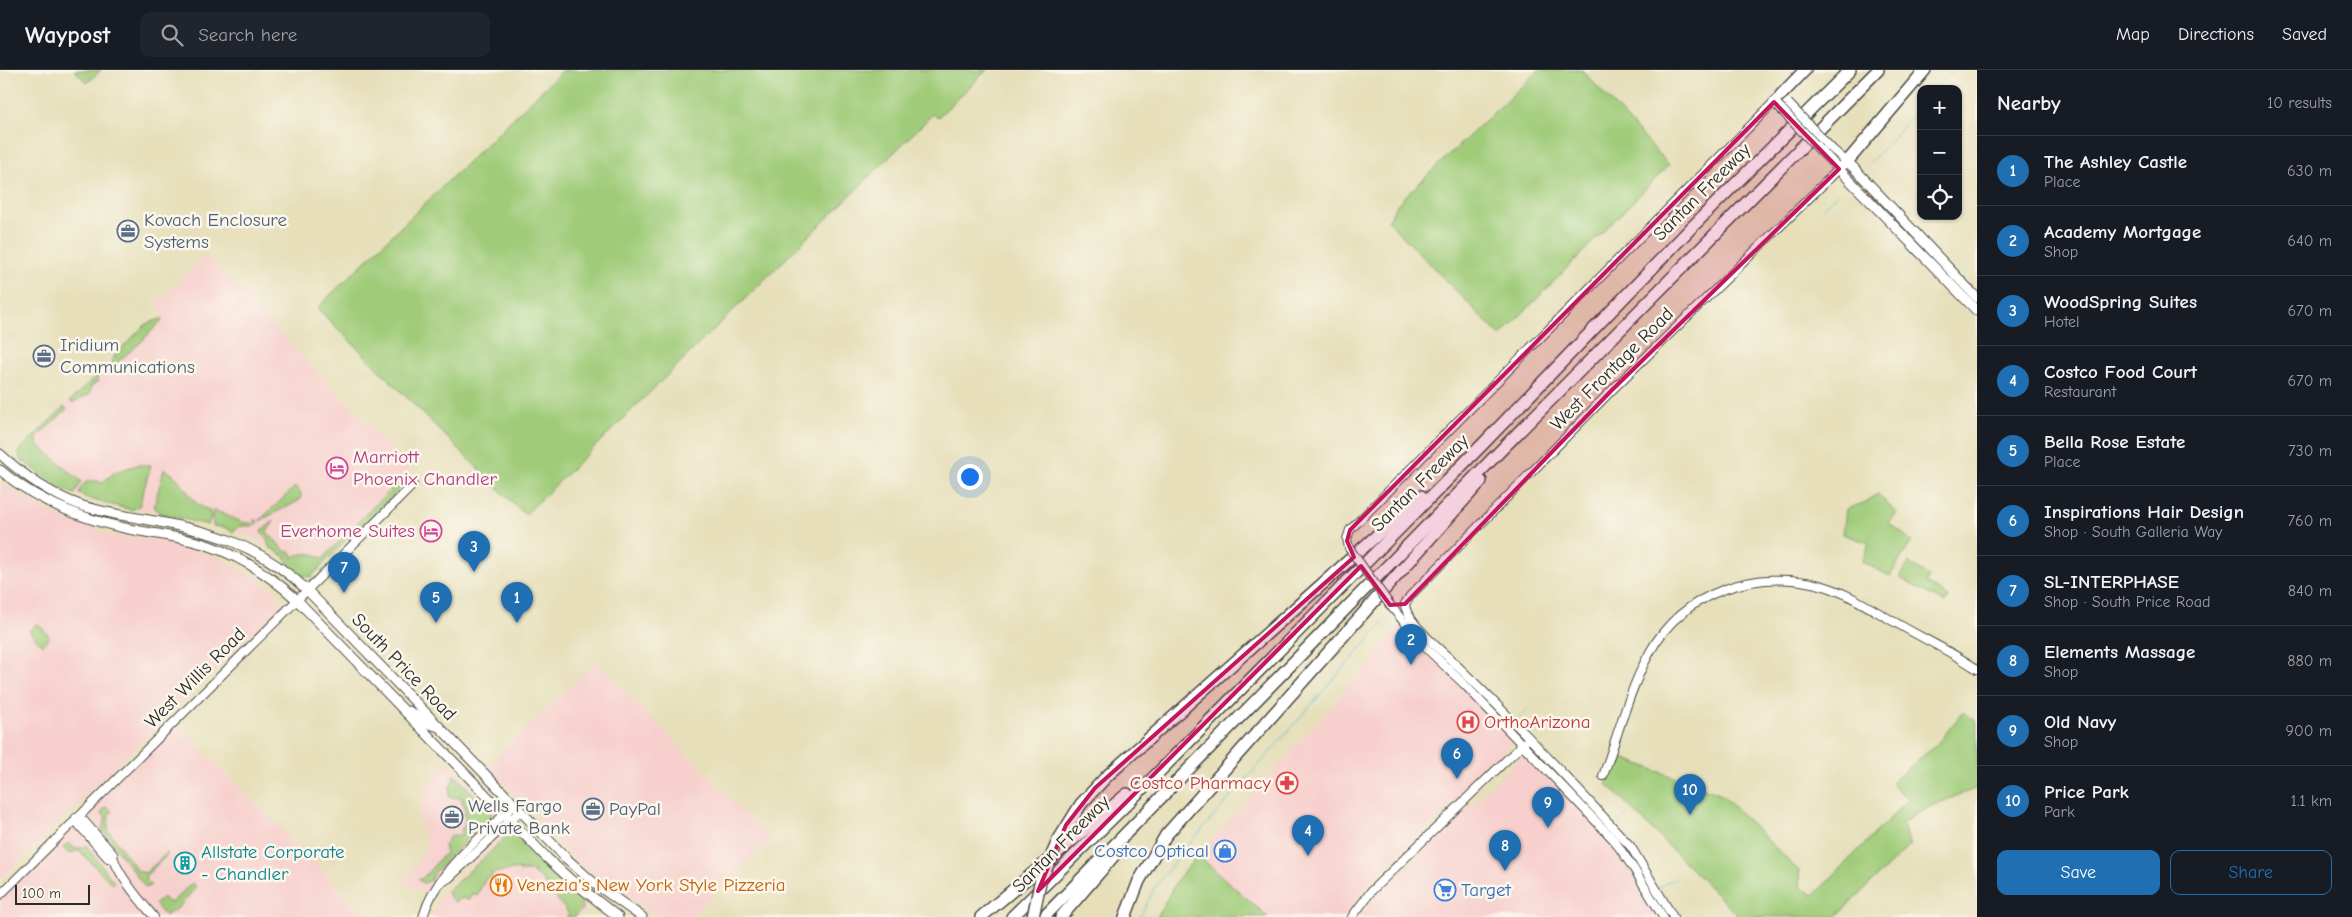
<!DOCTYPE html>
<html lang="en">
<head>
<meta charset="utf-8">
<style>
  body { margin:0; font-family:"Comic Neue",sans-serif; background:#20242c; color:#f1f3f6 }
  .controls { position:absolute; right:15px; top:15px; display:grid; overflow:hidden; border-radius:10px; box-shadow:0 1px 4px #0004 }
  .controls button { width:45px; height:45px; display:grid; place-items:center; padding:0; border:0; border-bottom:1px solid #363941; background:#171b24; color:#f1f3f6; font:25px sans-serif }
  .scale { position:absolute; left:15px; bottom:12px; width:75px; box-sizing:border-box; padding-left:5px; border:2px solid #2b2b2b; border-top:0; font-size:14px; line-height:18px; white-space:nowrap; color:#2b2b2b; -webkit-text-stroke:4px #fbf7ec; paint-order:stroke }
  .you { position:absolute; left:969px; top:406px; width:18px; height:18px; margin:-12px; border:4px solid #fff; border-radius:50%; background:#1a73e8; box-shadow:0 0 0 8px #1a73e833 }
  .badge { display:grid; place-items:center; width:32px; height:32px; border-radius:50%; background:#1f6fb2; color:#fff; font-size:16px; font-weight:700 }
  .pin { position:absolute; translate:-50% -41px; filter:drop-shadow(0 1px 2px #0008) }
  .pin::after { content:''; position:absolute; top:26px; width:18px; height:15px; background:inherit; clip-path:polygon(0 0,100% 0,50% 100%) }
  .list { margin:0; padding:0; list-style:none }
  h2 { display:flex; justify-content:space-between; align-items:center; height:65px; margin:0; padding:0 20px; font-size:21px }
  h2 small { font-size:16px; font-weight:400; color:#9ea1a6 }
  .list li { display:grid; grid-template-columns:32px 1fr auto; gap:15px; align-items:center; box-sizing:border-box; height:70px; padding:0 20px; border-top:1px solid #363941 }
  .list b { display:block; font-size:19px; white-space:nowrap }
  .list p { margin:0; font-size:16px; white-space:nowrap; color:#9ea1a6 }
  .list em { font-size:16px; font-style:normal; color:#9ea1a6 }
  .actions { display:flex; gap:10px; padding:15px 20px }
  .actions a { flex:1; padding:11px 0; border:1px solid #1f6fb2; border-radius:10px; text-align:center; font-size:18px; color:#1f6fb2 }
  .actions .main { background:#1f6fb2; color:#fff }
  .icon { flex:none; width:28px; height:28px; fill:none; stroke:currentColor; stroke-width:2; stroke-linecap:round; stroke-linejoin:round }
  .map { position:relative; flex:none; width:1977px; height:847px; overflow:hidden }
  header { display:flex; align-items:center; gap:30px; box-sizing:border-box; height:70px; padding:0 25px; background:#171b24; border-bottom:1px solid #363941 }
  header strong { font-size:24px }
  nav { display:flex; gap:28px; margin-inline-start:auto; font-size:18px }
  .search { width:350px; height:45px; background:#20242c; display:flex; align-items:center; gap:12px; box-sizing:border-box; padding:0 18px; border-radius:10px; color:#9ea1a6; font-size:19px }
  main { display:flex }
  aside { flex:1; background:#171b24 }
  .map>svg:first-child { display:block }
  .built { fill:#f7d0cd }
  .green { fill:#a0cc7a; stroke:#667c52 }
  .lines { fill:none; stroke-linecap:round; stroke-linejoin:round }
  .stream { stroke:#52c1c7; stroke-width:1 }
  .tertiary-casing { stroke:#474640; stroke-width:10 }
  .secondary-casing { stroke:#474640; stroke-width:11 }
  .motorway-casing { stroke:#474640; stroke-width:14 }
  .tertiary { stroke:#fff; stroke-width:8 }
  .secondary { stroke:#fff; stroke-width:9 }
  .motorway { stroke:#fff; stroke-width:11 }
  .tertiary-bridge-casing { stroke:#474640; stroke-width:10; stroke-linecap:butt }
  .secondary-bridge-casing { stroke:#474640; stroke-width:11; stroke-linecap:butt }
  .motorway-bridge-casing { stroke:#474640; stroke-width:14; stroke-linecap:butt }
  .tertiary-bridge { stroke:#fff; stroke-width:8 }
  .secondary-bridge { stroke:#fff; stroke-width:9 }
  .motorway-bridge { stroke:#fff; stroke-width:11 }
  .marked { fill:#c2185b; fill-opacity:0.2; stroke:#c2185b; stroke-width:4; stroke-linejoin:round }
  .labels { text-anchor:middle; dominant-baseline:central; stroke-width:5; stroke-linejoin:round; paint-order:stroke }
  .street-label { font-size:19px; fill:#2b2b2b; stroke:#fbf7ec }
  .service-label { font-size:19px; fill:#4e5e75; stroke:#fbf7ec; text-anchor:start }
  .hotel-label { font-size:19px; fill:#b23c85; stroke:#fbf7ec; text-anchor:start }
  .health-label { font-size:19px; fill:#be3a42; stroke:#fbf7ec; text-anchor:start }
  .shop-label { font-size:19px; fill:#366cbe; stroke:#fbf7ec; text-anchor:end }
  .culture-label { font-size:19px; fill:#0d838f; stroke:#fbf7ec; text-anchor:start }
  .food-label { font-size:19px; fill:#c56008; stroke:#fbf7ec; text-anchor:start }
</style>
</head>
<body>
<header>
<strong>Waypost</strong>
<div class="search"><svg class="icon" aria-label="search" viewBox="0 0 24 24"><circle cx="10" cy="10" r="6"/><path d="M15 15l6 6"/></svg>Search here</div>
<nav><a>Map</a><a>Directions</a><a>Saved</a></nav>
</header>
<main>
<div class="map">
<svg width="1977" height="847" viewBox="0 0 1977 847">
  <rect width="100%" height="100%" fill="#fbf7ec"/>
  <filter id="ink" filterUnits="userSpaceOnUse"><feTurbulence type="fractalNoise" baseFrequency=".02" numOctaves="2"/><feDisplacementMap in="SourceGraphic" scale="10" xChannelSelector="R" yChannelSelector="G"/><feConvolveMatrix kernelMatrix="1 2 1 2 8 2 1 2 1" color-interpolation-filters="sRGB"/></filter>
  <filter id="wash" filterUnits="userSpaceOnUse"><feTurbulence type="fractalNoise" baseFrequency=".0096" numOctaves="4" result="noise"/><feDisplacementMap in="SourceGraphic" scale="20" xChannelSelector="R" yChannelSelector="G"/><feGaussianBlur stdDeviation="1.12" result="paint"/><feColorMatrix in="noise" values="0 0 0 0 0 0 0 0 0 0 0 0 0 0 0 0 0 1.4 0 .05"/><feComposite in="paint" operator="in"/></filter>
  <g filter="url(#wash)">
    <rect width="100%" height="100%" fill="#e6dfba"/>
    <g class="built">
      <path d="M206,185L410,399L401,408L398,420L311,507L302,506L281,483L280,485L260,472L241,463L181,446L135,438L132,440L120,438L108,433L90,429L62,419L20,389L19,381L146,254L160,250L162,241L157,234Z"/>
      <path d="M0,411L10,419L64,449L108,464L154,469L211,484L258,509L277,524L281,535L0,810Z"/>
      <path d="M1401,554L1418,575L1453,608L1509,670L1510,676L1363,820L1345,847H1268L1198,785L1380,582Z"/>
      <path d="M596,592L771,770L690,847H659L582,797L487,696Z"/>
      <path d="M174,652L368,847H0V825Z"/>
      <path d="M1527,685L1616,776L1659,847H1361L1372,831L1389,814L1521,687Z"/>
      <path d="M448,692L498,745L447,793L425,825L403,812L428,778L419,746L428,714Z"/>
      <path d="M511,758L587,830L584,846L431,847L441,824Z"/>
    </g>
    <g class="green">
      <path d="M74,0H101L87,13Z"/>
      <path d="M563,0H987L937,48L933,44L525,445L317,238Z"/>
      <path d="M1539,0H1582L1669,95L1500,266L1388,151L1398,133Z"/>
      <path d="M160,249H163L141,272L113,296L112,290L115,285L146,254Z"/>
      <path d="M103,299L108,303L97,306L98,311L91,316L90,324L72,333L70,331Z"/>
      <path d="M64,337L67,339L37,367V374L81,411L75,424L62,419L20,389L19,381Z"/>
      <path d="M137,395H151L139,436L132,440L90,429L79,424L81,417L87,411H99L101,414L115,402Z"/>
      <path d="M164,399C188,411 187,434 209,440L211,447L208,455L159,443L154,436Z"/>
      <path d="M397,413H400L398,420L361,457L359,458L355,455Z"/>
      <path d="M296,416L301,424L300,430L259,451Z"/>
      <path d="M1878,424L1896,443L1889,453L1912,471L1890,506L1862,492L1869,473L1843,464L1846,439L1864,433Z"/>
      <path d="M214,440L244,453L245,452L252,454L255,449L258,452L254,456H241L232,462L227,458L213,456L212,443Z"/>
      <path d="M274,451L267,462L286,482H291L293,485L292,488C302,482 313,482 323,489L346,464L349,467L311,507L302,506L285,489L286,487L269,477L267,469L261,461Z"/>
      <path d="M1909,493L1929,507L1926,513L1949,527L1945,533L1900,508Z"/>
      <path d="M37,553L50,567L42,575L29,561Z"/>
      <path d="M1963,642L1977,652V718L1931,736L1902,753L1910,775L1836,847H1739L1606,713L1617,686L1722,725L1799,801L1800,817L1814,825L1908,730L1891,713L1937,674Z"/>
      <path d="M455,705L491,742L492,749L484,753L436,801L430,811L423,813L418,809L423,808L443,785L446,784L444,776L450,766H461L462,758L465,755V736L462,734V728L449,727L450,717L454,710L451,707Z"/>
      <path d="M106,737L112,741L109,744L108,760L138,801L145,803L167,783L168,784L146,806L145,809L151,815L146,818L102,760L106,748L101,742Z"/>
      <path d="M510,762L514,763L563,815L581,830L582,839L574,847H566L569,844L538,805H534V801H519V799L492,803V807H487L477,825L472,823L469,830L463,828L454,832L446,822L486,786Z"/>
      <path d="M68,773L74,778H82L86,775L114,812L112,814L79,780L69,784L63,778Z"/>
      <path d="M1198,785L1202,789L1268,847H1157L1177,810Z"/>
      <path d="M192,813L196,817L178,838L165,846L155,834L163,827L167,832H172Z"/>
    </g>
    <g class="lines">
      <g class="stream">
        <path d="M1936,19L1952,0"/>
        <path d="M1869,94L1921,36"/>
        <path d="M1823,137L1837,124"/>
        <path d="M1518,649L1528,640"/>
        <path d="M1618,753L1627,744"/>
        <path d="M1659,817L1675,808"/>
        <path d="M1140,847L1155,817L1177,788L1384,552"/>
      </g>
    </g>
  </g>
  <g filter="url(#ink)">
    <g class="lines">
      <g class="tertiary-casing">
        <g id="tertiary">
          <path d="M1832,79L1847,92"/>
          <path d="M1349,478L1347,469L1350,460L1774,32"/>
          <path d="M1405,534L1410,526L1611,321L1839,99"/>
          <path d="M1405,534C1405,550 1438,578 1450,589C1509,645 1565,705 1620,765L1631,777L1673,847"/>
          <path d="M1390,535L1423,575L1464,614L1614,770L1634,799L1663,847"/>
          <path d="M1603,706C1618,665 1629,620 1650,582C1683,522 1756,498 1820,515C1847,522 1873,540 1898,554C1924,569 1952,582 1977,599"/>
          <path d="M76,748L83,750L113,784C114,801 143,834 154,847"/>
          <path d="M76,748L79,755L108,788L114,790"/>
          <path d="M439,814L449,808L520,741"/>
          <path d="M0,825L413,415"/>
          <path d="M423,847C436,800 481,768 514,735"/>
          <path d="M1352,847L1372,820L1525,672"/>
        </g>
      </g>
      <g class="secondary-casing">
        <g id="secondary">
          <path d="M1781,25L1774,32L1782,40"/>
          <path d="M1825,85L1977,241"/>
          <path d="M1842,96L1847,92L1854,98L1977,228"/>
          <path d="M0,384C23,405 50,424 80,435C100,442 121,445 143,449C208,460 258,473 307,520L567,789L594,813L642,847"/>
          <path d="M0,400C38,432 81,449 129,459C155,464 182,467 207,475C242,487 270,505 297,530L547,788L571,810L618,847"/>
          <path d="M409,641L429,654L439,657"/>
        </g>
      </g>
      <g class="motorway-casing">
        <g id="motorway">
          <path d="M1781,25L1805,0"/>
          <path d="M1847,92L1925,0"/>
          <path d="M1058,771L1081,734L1107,706L1421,426"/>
          <path d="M981,847L1127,724"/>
          <path d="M1012,847L1152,709L1480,377L1691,158L1850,0"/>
          <path d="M1044,847L1507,374L1878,0"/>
          <path d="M1061,847L1117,782"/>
          <path d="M1125,847L1139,811L1166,765L1481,411"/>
        </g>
      </g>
      <use href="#tertiary" class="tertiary"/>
      <use href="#secondary" class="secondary"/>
      <use href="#motorway" class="motorway"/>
      <g class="tertiary-bridge-casing">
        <g id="tertiary-bridge">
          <path d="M1788,33L1832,79"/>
          <path d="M1349,478L1390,535"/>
        </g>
      </g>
      <g class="secondary-bridge-casing">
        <path id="secondary-bridge" d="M1782,40L1825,85"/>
      </g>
      <g class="motorway-bridge-casing">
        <path id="motorway-bridge" d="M1033,847L1040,813L1058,771"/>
      </g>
      <use href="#tertiary-bridge" class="tertiary-bridge"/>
      <use href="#secondary-bridge" class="secondary-bridge"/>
      <use href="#motorway-bridge" class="motorway-bridge"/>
    </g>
  </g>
  <path class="marked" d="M1774,32L1839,99L1611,321L1405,534L1390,535L1361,496L1038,821L1066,755L1095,718L1354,487L1347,471L1350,460Z"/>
  <defs>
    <g id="office-ring" transform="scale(1.125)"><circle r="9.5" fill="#fbf7ec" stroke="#5c6f8a" stroke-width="1.5"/><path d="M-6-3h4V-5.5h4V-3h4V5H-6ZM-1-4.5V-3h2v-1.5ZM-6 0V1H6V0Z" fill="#5c6f8a"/></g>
    <g id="hotel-ring" transform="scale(1.125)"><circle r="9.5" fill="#fbf7ec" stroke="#d1479c" stroke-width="1.5"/><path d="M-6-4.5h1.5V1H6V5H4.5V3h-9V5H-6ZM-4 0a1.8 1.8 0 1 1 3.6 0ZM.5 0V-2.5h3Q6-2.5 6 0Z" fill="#d1479c"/></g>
    <g id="hospital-ring" transform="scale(1.125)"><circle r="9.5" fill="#fbf7ec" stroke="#e0444e" stroke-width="1.5"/><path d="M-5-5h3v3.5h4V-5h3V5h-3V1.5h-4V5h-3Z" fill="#e0444e"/></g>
    <g id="pharmacy-ring" transform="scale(1.125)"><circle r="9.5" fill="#fbf7ec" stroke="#e0444e" stroke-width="1.5"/><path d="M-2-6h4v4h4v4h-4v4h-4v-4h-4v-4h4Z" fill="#e0444e"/></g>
    <g id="shop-ring" transform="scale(1.125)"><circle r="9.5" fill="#fbf7ec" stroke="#3f7fe0" stroke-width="1.5"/><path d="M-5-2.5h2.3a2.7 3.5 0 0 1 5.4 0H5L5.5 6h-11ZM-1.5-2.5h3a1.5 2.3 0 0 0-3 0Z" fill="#3f7fe0"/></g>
    <g id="building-ring" transform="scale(1.125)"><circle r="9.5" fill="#fbf7ec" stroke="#0f9aa8" stroke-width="1.5"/><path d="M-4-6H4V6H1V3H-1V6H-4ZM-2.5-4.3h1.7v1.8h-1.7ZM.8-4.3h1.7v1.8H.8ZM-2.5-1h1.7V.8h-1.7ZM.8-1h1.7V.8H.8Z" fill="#0f9aa8"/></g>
    <g id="restaurant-ring" transform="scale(1.125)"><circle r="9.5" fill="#fbf7ec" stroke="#e8710a" stroke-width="1.5"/><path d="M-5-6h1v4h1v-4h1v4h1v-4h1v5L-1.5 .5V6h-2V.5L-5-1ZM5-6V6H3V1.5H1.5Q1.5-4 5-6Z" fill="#e8710a"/></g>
    <g id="supermarket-ring" transform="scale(1.125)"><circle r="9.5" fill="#fbf7ec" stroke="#3f7fe0" stroke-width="1.5"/><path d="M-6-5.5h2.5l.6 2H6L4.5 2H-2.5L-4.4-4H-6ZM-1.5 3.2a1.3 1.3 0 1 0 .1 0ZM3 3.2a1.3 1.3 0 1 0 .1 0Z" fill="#3f7fe0"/></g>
  </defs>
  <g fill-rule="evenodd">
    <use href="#office-ring" x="128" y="161"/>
    <use href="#office-ring" x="44" y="286"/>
    <use href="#hotel-ring" x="337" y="398"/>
    <use href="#hotel-ring" x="431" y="461"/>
    <use href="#hospital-ring" x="1468" y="652"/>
    <use href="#pharmacy-ring" x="1287" y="713"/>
    <use href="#office-ring" x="593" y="739"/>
    <use href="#office-ring" x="452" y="747"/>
    <use href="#shop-ring" x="1225" y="781"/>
    <use href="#building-ring" x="185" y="793"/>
    <use href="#restaurant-ring" x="501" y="815"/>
    <use href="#supermarket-ring" x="1445" y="820"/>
  </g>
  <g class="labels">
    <g class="street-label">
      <text transform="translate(1702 122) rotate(-45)">Santan Freeway</text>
      <text transform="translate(1612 299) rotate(-45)">West Frontage Road</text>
      <text transform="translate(1420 413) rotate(-45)">Santan Freeway</text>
      <text transform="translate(404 597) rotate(46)">South Price Road</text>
      <text transform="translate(195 608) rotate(-45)">West Willis Road</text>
      <text transform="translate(1061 774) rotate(-45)">Santan Freeway</text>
    </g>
    <g class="service-label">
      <text x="144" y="150">Kovach Enclosure<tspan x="144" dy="22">Systems</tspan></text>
      <text x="60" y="275">Iridium<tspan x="60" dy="22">Communications</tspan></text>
      <text x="468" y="736">Wells Fargo<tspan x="468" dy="22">Private Bank</tspan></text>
      <text x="609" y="739">PayPal</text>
    </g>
    <g class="hotel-label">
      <text x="353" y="387">Marriott<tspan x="353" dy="22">Phoenix Chandler</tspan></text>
      <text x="415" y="461" text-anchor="end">Everhome Suites</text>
    </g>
    <g class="health-label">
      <text x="1484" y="652">OrthoArizona</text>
      <text x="1271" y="713" text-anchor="end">Costco Pharmacy</text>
    </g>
    <g class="shop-label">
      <text x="1209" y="781">Costco Optical</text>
      <text x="1461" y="820" text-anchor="start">Target</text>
    </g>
    <g class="culture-label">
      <text x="201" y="782">Allstate Corporate<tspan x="201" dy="22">- Chandler</tspan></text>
    </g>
    <g class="food-label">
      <text x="517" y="815">Venezia's New York Style Pizzeria</text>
    </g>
  </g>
</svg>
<div class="controls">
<button>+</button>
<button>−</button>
<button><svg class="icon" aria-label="locate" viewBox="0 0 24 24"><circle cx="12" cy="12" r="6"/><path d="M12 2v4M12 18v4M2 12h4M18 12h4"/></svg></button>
</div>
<div class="scale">100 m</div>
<div class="you"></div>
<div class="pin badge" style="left:517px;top:553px">1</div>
<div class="pin badge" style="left:1411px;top:595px">2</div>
<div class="pin badge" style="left:474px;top:502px">3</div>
<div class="pin badge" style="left:1308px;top:786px">4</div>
<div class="pin badge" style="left:436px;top:553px">5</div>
<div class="pin badge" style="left:1457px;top:709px">6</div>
<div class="pin badge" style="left:344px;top:523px">7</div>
<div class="pin badge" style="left:1505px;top:801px">8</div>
<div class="pin badge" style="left:1548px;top:758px">9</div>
<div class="pin badge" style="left:1690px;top:745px">10</div>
</div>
<aside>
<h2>Nearby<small>10 results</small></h2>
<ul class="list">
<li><span class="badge">1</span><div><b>The Ashley Castle</b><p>Place</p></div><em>630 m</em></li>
<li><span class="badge">2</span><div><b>Academy Mortgage</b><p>Shop</p></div><em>640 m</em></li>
<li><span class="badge">3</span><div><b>WoodSpring Suites</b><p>Hotel</p></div><em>670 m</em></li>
<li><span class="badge">4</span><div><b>Costco Food Court</b><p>Restaurant</p></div><em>670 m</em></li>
<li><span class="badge">5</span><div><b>Bella Rose Estate</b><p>Place</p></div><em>730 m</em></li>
<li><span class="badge">6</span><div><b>Inspirations Hair Design</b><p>Shop · South Galleria Way</p></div><em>760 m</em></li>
<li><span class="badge">7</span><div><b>SL-INTERPHASE</b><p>Shop · South Price Road</p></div><em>840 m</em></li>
<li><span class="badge">8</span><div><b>Elements Massage</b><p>Shop</p></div><em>880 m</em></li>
<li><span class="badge">9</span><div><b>Old Navy</b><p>Shop</p></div><em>900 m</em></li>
<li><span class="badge">10</span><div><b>Price Park</b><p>Park</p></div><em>1.1 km</em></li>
</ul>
<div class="actions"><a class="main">Save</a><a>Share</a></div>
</aside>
</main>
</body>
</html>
